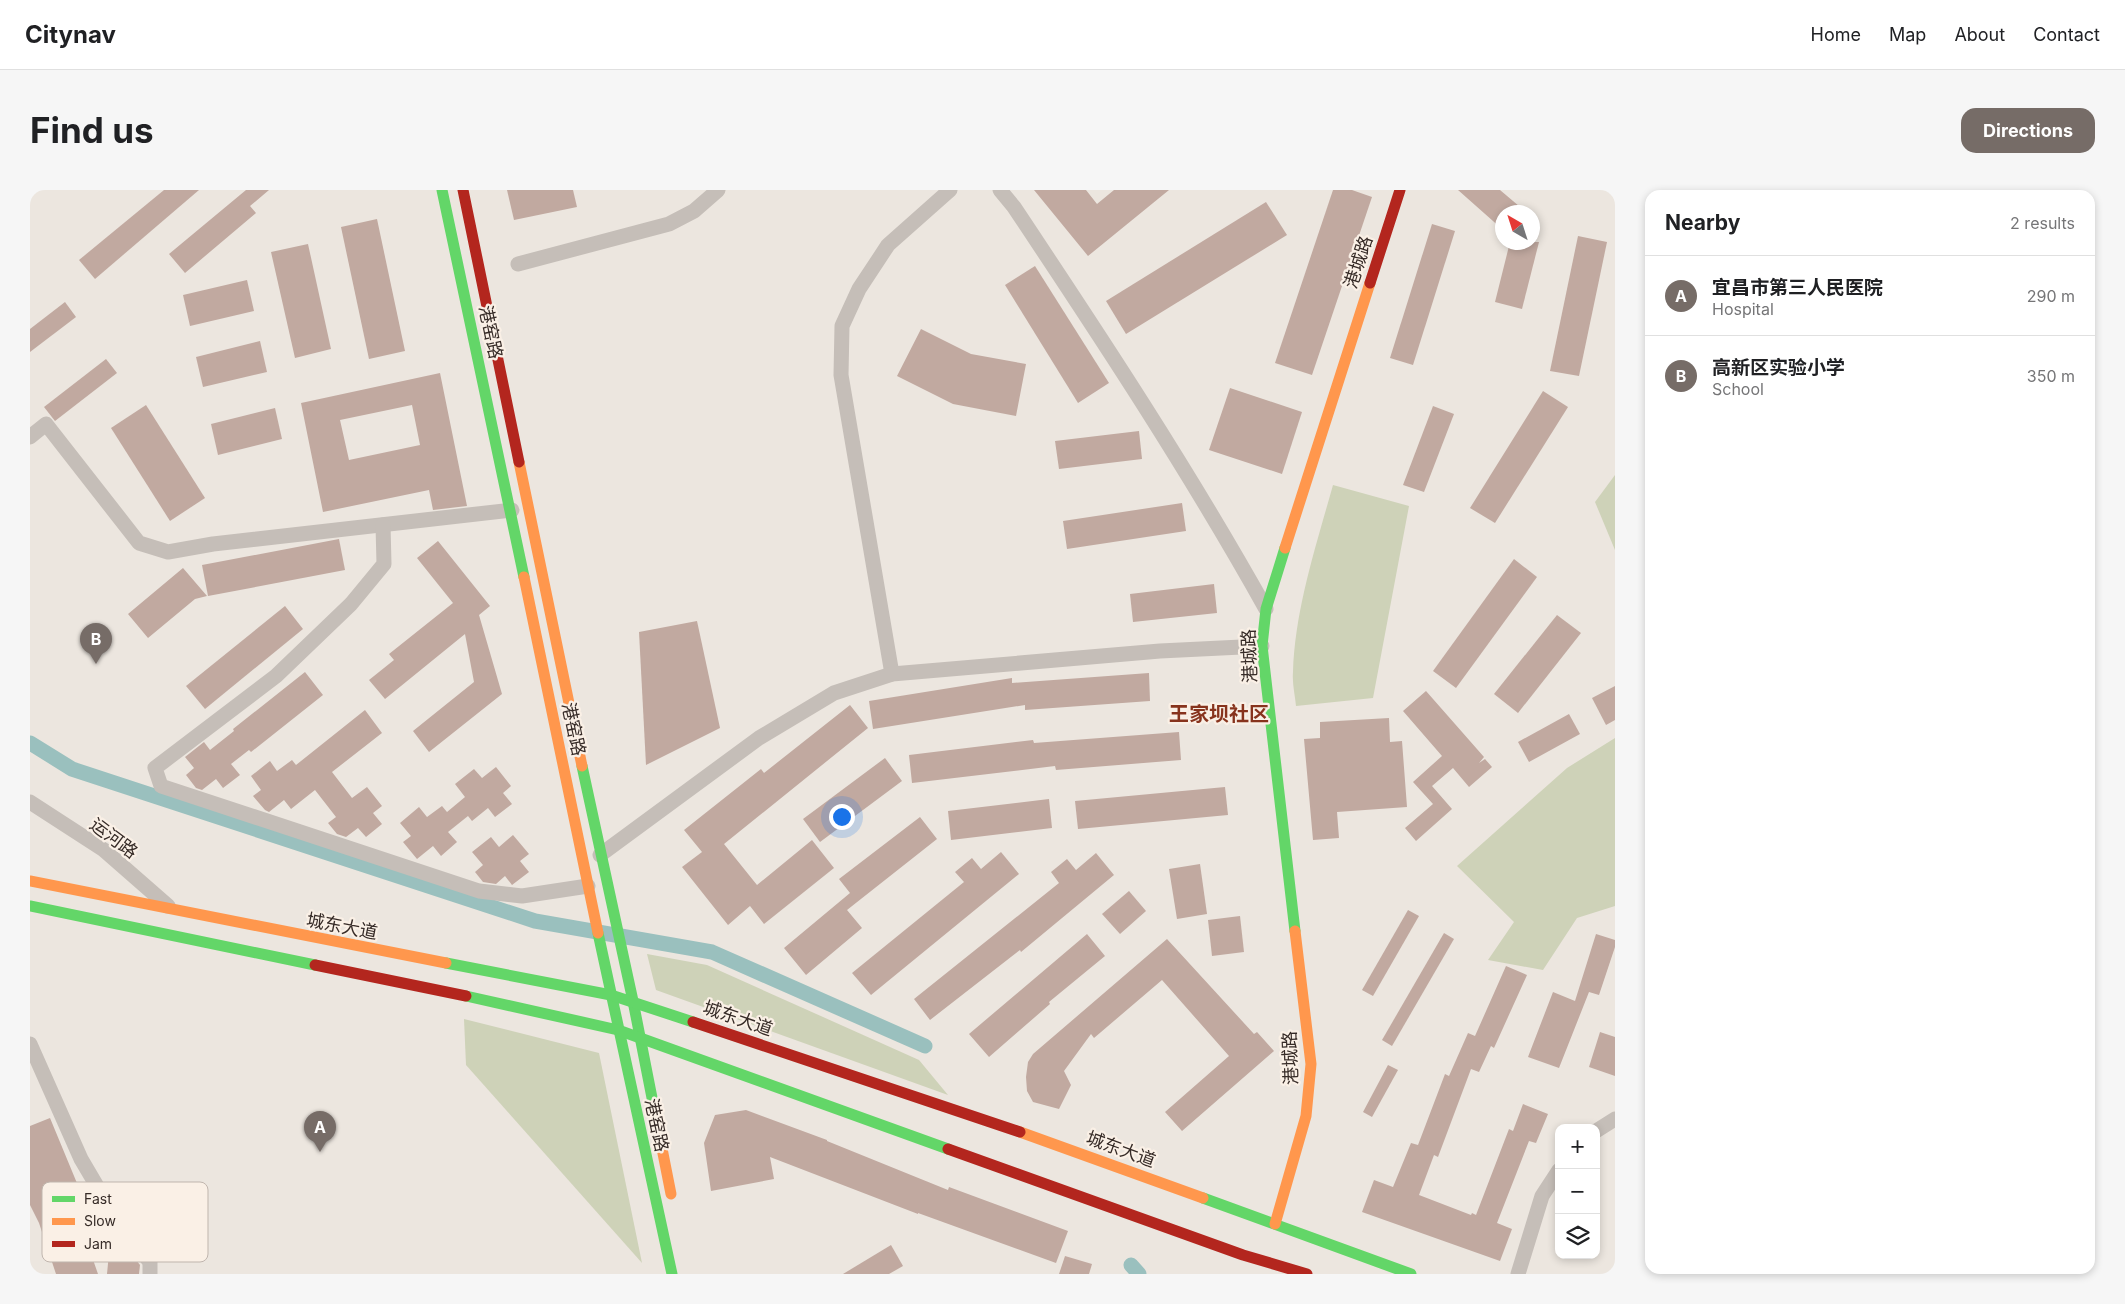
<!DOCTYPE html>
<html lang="en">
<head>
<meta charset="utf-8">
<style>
  body { margin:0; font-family:Inter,"Noto Sans SC",sans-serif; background:#f6f6f6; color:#202124 }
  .controls { position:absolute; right:15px; bottom:15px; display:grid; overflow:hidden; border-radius:10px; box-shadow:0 2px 8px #0003 }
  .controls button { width:45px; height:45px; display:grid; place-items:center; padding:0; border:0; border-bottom:1px solid #e0e0e0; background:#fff; color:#202124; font:25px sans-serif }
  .compass { position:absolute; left:1465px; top:15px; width:45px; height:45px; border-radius:50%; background:#fff; box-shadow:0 2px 8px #0003; rotate:321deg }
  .you { position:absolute; left:811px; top:626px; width:18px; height:18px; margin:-12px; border:4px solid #fff; border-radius:50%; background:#1a73e8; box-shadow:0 0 0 8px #1a73e833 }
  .badge { display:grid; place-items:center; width:32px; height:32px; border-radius:50%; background:#766c67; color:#fff; font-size:16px; font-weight:700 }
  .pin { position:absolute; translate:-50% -41px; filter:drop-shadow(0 1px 2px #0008) }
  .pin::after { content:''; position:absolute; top:26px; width:18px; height:15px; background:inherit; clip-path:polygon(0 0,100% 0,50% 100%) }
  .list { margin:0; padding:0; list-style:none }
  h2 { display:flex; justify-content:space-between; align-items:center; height:65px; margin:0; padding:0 20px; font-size:21px }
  h2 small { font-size:16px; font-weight:400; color:#757577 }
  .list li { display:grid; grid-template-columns:32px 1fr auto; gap:15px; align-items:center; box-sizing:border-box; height:80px; padding:0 20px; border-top:1px solid #e0e0e0 }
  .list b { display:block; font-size:19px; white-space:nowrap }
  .list p { margin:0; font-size:16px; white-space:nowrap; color:#757577 }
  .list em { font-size:16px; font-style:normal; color:#757577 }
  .icon { flex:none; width:28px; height:28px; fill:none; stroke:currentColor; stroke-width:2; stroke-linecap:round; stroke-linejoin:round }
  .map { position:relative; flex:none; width:1585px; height:1084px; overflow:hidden; border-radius:15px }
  header { display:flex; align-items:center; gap:30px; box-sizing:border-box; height:70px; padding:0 25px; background:#fff; border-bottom:1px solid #e0e0e0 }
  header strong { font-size:24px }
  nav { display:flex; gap:28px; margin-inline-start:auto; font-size:18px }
  .intro { display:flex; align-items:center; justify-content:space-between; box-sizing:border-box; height:120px; padding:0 30px }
  h1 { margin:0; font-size:35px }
  .button { padding:12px 22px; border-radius:15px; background:#766c67; color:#fff; font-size:18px; font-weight:700 }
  main { display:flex; gap:30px; padding:0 30px }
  aside { flex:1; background:#fff; border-radius:15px; box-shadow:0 2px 8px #0003 }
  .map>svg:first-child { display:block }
  .green { fill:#ced2b8 }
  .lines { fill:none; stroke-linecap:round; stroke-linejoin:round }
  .canal { stroke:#9ac0be; stroke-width:15 }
  .building { fill:#c1a9a0; fill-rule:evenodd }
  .street { stroke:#c5beb8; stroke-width:15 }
  .fast { stroke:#63d668; stroke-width:11 }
  .slow { stroke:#ff974d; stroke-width:11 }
  .jam { stroke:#b3261e; stroke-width:11 }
  .labels { text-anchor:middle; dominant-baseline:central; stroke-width:4.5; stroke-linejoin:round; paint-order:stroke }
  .street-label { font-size:18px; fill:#362b27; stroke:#faf0e6 }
  .quarter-label { font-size:20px; font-weight:bold; fill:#87331d; stroke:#faf0e6 }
  .key { fill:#faf0e6; stroke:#bfb5ad; stroke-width:1 }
  .key-label { font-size:14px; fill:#362b27 }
</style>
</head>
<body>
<header>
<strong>Citynav</strong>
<nav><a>Home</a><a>Map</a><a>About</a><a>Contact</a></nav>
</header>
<div class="intro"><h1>Find us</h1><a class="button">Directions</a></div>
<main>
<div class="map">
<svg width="1585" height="1084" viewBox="0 0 1585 1084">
  <rect width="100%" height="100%" fill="#ece6df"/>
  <g class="green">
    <path d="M1585,285V360L1565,312Z"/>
    <path d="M1303,295L1379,316L1343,508L1266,516C1265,505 1262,493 1263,482C1265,419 1286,356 1303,295Z"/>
    <path d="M1585,548V716L1547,728L1513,780L1458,770L1484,732L1427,676L1537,578Z"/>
    <path d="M617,764L677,775L889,870L918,905L626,800Z"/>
    <path d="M434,829L569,863L612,1073L436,875Z"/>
  </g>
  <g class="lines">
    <g class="canal">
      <path d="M0,553L42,579L505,731L682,762L895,856"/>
      <path d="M1101,1075L1109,1084"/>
    </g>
  </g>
  <g class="building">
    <path d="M134,0H169L65,89L49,70Z"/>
    <path d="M216,0H239L220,16L226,23L155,83L139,64Z"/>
    <path d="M477,0H543L547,17L484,30Z"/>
    <path d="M1004,0H1056L1067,14L1084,0H1139L1058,66Z"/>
    <path d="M1303,0H1322L1342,7L1282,185L1245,173Z"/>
    <path d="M1428,0H1470L1496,22H1472V39Z"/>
    <path d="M1236,12L1257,45L1096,144L1076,111Z"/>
    <path d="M347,29L375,161L339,169L311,37Z"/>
    <path d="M1402,34L1425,41L1383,175L1360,168Z"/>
    <path d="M1548,46L1577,52L1549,186L1520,181Z"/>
    <path d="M1480,52H1509L1492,119L1465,112Z"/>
    <path d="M278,54L301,159L265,168L241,62Z"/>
    <path d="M1005,76L1079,193L1048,213L975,95Z"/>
    <path d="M217,90L224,121L160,136L153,105Z"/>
    <path d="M35,112L46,127L0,162V139Z"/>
    <path d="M891,139L941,164L996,174L986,226L923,214L867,186Z"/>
    <path d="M230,151L237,182L173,197L166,167Z"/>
    <path d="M76,169L87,183L25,231L14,217Z"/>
    <path d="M410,183L437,316L403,320L399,300L293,322L271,213ZM382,215L390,255L319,270L310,230Z"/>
    <path d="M1200,198L1272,222L1252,284L1179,260Z"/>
    <path d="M1513,201L1538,217L1465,333L1440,318Z"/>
    <path d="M116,215L175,308L140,331L81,238Z"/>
    <path d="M1403,216L1424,224L1394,302L1373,295Z"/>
    <path d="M245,218L252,249L188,265L181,234Z"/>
    <path d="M1109,241L1112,269L1029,279L1025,251Z"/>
    <path d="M1152,313L1156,341L1037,359L1033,331Z"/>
    <path d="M309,349L315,380L178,406L172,375Z"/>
    <path d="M408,351L460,416L449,425L472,504L399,562L383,541L444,492L435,444L355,509L339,490L364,470L359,464L423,413L387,368Z"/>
    <path d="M1484,369L1507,387L1426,498L1403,481Z"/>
    <path d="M153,378L177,406L165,409L118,448L98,424Z"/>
    <path d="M1184,394L1187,423L1103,432L1100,404Z"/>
    <path d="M255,416L273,439L175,519L156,496Z"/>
    <path d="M1527,425L1551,443L1488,523L1464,504Z"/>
    <path d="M667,431L690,538L616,575L609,442Z"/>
    <path d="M275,482L293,505L221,562L219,560L201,574L210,585L193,598L186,589L172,600L166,598L156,585L164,578L155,567L174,552L180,560L204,541L203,539Z"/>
    <path d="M1119,483L1120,511L995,520V515L843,539L839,511L982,488V493Z"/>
    <path d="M1585,496V530L1576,535L1562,508Z"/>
    <path d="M1396,501L1454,567L1449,573L1455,569L1462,577L1439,597L1423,578L1402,596L1422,619L1386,651L1375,638L1403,614L1383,592L1412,566L1373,521Z"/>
    <path d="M820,515L838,538L694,654L727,695L782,650L804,678L734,734L720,716L698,735L652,677L672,662L654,640L731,579L734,583Z"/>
    <path d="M335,520L352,543L302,582L322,608L337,597L352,616L343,623L352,634L336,647L328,638L316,647L307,644L298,633L306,627L285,600L261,619L254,610L239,622L235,620L223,606L231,600L221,586L240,571L247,581L262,570L266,575Z"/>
    <path d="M1539,524L1550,544L1499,572L1488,552Z"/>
    <path d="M1359,528L1360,552L1372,551L1377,617L1307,622L1309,648L1283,650L1274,549L1290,548V532Z"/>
    <path d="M1149,542L1151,570L1026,580L1025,576L882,593L879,565L1003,550L1004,553Z"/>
    <path d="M855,568L872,591L790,652L773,629Z"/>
    <path d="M466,577L481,596L473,603L482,614L465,627L458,618L442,631L438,626L418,642L427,652L411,666L403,656L387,669L373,652L381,646L370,633L389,617L397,627L412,616L417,622L435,607L425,594L444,579L452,588Z"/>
    <path d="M1195,597L1198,625L1048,639L1045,611Z"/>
    <path d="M1019,609L1022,638L921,650L918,621Z"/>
    <path d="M890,627L907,649L817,720L832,738L776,785L754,758L820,703L809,689Z"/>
    <path d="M483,645L499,664L490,671L499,682L482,695L475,686L466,694L453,692L445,682L453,675L442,662L461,647L469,657Z"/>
    <path d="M971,662L989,684L841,805L822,783L934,692L925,682L942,668L951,679Z"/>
    <path d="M1066,663L1084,685L991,762L990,760L900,830L884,809L1029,693L1021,682L1037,669L1046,680Z"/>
    <path d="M1170,674L1177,724L1147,729L1139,679Z"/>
    <path d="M1099,701L1116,721L1090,744L1072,724Z"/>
    <path d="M1378,720L1389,726L1343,806L1332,800Z"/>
    <path d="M1210,726L1214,762L1182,766L1178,730Z"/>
    <path d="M1414,743L1424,749L1362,856L1352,850Z"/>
    <path d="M1057,744L1075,766L1019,812L1020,814L959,867L939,844Z"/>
    <path d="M1566,744L1585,750V757L1569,805L1559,802L1529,878L1498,867L1523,802L1545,811Z"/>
    <path d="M1137,749L1224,844L1227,842L1244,861L1152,941L1135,922L1199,866L1132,790L1064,848L1061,844L1034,881L1041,895L1029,919L1003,912L997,901L996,887L998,872L1003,864Z"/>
    <path d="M1476,776L1497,785L1464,858L1461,856L1449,882L1441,879L1408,967L1404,965L1389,1005L1441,1025L1442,1023L1446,1025L1479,939L1483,941L1493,914L1518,924L1506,953L1499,951L1467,1033L1482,1039L1470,1071L1332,1022L1344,990L1363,997L1381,953L1388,955L1415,884L1419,886L1438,843L1445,846Z"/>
    <path d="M1570,842L1585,847V886L1559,877Z"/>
    <path d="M1358,875L1368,880L1342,927L1333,922Z"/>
    <path d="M716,920L797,950V951L918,1000L919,997L1038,1041L1026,1073L888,1023V1024L740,967L744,989L681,1001L674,953L685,925Z"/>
    <path d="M20,928L61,1027L72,1023L80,1037L23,1056L60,1061L68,1084H26L9,1033L0,1015V936Z"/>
    <path d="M861,1055L873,1076L859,1084H813Z"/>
    <path d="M79,1063L103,1066L110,1075L109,1084H77Z"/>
    <path d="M1035,1066L1062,1074L1059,1084H1029Z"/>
  </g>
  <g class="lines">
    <g class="street">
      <path d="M970,0L984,17C1072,149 1159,281 1236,419"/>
      <path d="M488,74L639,34L664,21L688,0"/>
      <path d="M0,247L16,234L109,353L138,362L183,354L482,320"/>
      <path d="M353,335L354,374L321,414L246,486L125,578L131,596L449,701L492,706L558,696"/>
      <path d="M862,484L811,185L812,136L829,99L858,55L920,0"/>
      <path d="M0,612L74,660L138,716"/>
      <path d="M570,665L729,548L804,503L862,484L1130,461L1232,456"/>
      <path d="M0,854L51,969L88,1032L120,1072V1084"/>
      <path d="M1566,941L1585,929"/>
      <path d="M1488,1084L1512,1006L1529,980"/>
    </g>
    <g class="fast">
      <path d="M412,0L494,387"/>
      <path d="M1255,358L1236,419L1232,456L1265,741"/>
      <path d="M552,576L603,811L624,918"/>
      <path d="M0,716L285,775"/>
      <path d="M568,743L642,1084"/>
      <path d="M416,773L581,805L663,832"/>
      <path d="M436,806L588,840L918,959"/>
      <path d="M1173,1008L1381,1084"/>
    </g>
    <g class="slow">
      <path d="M489,272L552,576"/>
      <path d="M1255,358L1340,93"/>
      <path d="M494,387L568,743"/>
      <path d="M0,691L416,773"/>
      <path d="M624,918L641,1004"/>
      <path d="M990,942L1173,1008"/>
      <path d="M1245,1034L1276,926L1281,874L1265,741"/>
    </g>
    <g class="jam">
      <path d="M433,0L489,272"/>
      <path d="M1340,93L1370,0"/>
      <path d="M285,775L436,806"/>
      <path d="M663,832L990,942"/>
      <path d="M918,959L1213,1065L1277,1084"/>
    </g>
  </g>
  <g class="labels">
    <g class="street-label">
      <text transform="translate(1328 72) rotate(-72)">港城路</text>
      <text transform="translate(461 142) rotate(78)">港窑路</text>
      <text transform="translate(1219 466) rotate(-92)">港城路</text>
      <text transform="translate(544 539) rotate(78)">港窑路</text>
      <text transform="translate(84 648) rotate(37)">运河路</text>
      <text transform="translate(312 736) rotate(11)">城东大道</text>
      <text transform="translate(708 828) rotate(19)">城东大道</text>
      <text transform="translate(1260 868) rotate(-92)">港城路</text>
      <text transform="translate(627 935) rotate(78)">港窑路</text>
      <text transform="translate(1091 959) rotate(20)">城东大道</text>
    </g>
    <g class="quarter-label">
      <text x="1189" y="524">王家坝社区</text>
    </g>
  </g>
  <rect x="12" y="992" width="166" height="80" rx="8" class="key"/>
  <rect x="22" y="1006" width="23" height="6" fill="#63d668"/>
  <rect x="22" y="1028" width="23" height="7" fill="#ff974d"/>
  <rect x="22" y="1051" width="23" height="6" fill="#b3261e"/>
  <g class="key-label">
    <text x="54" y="1014">Fast</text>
    <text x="54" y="1036">Slow</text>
    <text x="54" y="1059">Jam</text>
  </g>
</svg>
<div class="controls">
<button>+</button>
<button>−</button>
<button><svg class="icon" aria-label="layers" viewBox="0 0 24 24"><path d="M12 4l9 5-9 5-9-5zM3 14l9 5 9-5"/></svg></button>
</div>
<svg class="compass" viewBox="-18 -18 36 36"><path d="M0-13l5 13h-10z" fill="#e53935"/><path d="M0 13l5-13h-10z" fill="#757577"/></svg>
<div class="you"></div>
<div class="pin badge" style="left:290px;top:962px">A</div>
<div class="pin badge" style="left:66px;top:474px">B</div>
</div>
<aside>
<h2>Nearby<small>2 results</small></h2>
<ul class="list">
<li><span class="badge">A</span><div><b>宜昌市第三人民医院</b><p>Hospital</p></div><em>290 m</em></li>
<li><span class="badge">B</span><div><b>高新区实验小学</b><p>School</p></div><em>350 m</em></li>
</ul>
</aside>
</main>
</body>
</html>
